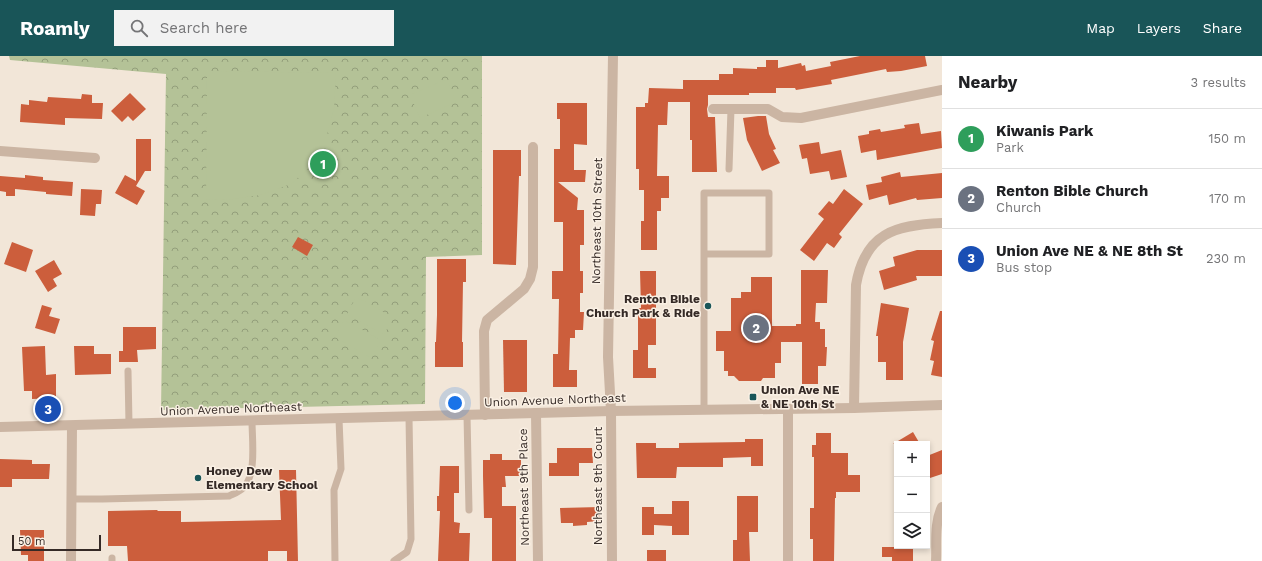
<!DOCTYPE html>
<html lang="en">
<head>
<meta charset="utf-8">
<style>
  body { margin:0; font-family:"Work Sans",sans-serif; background:#f2f2f2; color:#202124 }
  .controls { position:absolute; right:12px; bottom:12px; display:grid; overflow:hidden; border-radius:0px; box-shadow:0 2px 6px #0003 }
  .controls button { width:36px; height:36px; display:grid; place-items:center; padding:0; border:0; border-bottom:1px solid #e0e0e0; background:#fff; color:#202124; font:20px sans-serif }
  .scale { position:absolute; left:12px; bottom:10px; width:89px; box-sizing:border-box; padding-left:4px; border:2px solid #352a26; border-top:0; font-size:11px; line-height:14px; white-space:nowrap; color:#352a26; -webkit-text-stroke:3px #faf0e4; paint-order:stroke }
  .you { position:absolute; left:455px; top:347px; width:14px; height:14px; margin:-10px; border:3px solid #fff; border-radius:50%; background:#1a73e8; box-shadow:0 0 0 6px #1a73e833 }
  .badge { display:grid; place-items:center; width:26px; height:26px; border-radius:50%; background:#195558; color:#fff; font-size:13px; font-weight:700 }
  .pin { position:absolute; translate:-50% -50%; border:2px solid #fff; box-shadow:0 1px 4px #0006 }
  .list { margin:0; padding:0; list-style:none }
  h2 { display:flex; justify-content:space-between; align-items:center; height:52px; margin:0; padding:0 16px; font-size:17px }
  h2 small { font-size:13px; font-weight:400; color:#757577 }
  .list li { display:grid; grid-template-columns:26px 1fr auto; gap:12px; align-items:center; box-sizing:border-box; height:60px; padding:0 16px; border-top:1px solid #e0e0e0 }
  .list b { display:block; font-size:15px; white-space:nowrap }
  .list p { margin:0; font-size:13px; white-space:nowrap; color:#757577 }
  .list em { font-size:13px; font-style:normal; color:#757577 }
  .icon { flex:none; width:22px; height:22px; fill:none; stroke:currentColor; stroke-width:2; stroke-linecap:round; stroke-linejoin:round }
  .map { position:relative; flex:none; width:942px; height:505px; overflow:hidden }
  header { display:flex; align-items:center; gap:24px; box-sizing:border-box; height:56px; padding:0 20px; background:#195558; color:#fff }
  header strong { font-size:19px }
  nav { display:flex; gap:22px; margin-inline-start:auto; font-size:14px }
  .search { width:280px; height:36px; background:#f2f2f2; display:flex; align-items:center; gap:10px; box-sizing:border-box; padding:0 14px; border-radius:0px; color:#757577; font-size:15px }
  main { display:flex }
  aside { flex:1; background:#fff }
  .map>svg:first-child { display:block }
  .park { fill:url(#park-crowns) }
  .pitch { fill:#b4c297 }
  .building { fill:#cc5e3c }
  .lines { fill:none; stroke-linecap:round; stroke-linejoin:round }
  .service { stroke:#cbb5a3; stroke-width:7 }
  .minor { stroke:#cbb5a3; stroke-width:10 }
  .tertiary { stroke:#cbb5a3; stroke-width:10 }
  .poi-dot { fill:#195558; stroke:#faf0e4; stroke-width:1.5 }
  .labels { text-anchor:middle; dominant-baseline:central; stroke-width:3; stroke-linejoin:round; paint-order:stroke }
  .street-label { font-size:12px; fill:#352a26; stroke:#faf0e4 }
  .poi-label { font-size:12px; font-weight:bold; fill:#352a26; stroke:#faf0e4; text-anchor:start }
</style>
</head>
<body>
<header>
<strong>Roamly</strong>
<div class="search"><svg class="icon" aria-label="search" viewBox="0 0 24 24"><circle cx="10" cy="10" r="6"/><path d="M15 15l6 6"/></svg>Search here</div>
<nav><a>Map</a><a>Layers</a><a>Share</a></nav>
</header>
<main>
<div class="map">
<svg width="942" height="505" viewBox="0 0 942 505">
  <defs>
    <pattern id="park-crowns" width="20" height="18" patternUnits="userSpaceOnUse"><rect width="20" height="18" fill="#b4c297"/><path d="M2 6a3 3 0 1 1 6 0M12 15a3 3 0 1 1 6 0" fill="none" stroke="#939e7b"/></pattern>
  </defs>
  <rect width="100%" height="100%" fill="#f2e6d8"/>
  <path class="park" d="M9,0H482V199L426,201L425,348L161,354L166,18L10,4Z"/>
  <g class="pitch">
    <path d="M215,15L336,17L334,52L327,79L312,109L291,128L260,139L233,143L206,144L207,21Z"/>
    <path d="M447,23L456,46L420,62L410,39Z"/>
    <path d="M356,241L393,261L384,279L347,258Z"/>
    <path d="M344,264L381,284L371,302L335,281Z"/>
  </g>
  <g class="building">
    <path d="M860,0H925L927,10L901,15L887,16L886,13L831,24L832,28L796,34L795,32H776V37H749V39H708V49L707,53L708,61H715L717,116H692V84H690V46H668L667,69H658L657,120H669V142H661V155H657V194H641V165H644V134H639V113H636V51H645V47H648L649,32L683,33V24H719V18H733V12L757,13V11H766V4H778V12L801,7L802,10L805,9L806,15L831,10L830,6Z"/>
    <path d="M130,37L146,53L133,65L128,60L122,66L111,55Z"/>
    <path d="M82,38L92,39V47H103L102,63L65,62V69L20,66L21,48L29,49V44L47,46L48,41L81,43Z"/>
    <path d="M557,47H587V89L574,88V114H586L585,126H558L578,142L577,154H584V189H580V215H583V237H580V256H584L583,274H575V282H570L569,314H577V331H553V298H558L559,243H552V215H563V166H554V93H560V63H557Z"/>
    <path d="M758,60H766L769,78L776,93L773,94L780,107L762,115L747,84L743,62Z"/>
    <path d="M919,67L921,78L941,75L942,92L877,104L876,94L861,97L858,80L869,78V75L880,73L881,76L905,72L904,69Z"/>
    <path d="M136,83H151V115H145L136,130L145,135L137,149L115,137L125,119L136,125Z"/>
    <path d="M819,86L821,98L841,94L847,121L831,124L829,115L810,118L807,102L802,103L799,89Z"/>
    <path d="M493,94H521V120H519L516,209L493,208Z"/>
    <path d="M900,116L901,121L942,117V142L917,144L916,142L889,149L887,139L869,144L866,129L882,126L881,121Z"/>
    <path d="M25,119L43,121V124L73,126L72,140L46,138V136L15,133V140H6V136L0,135V120L25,122Z"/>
    <path d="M81,133L102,134L101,148H96L95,160L80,159Z"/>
    <path d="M844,133L863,148L839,178L842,181L834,192L827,187L814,205L800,194L824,163L818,158L829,145L833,148Z"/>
    <path d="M298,181L313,189L307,200L292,191Z"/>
    <path d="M12,186L33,194L26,216L4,208Z"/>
    <path d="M917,194H942V220H916L917,224L884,234L879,215L895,210L893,201Z"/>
    <path d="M437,203H466V226H463L462,286H463V311H435V286H436L437,259Z"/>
    <path d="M54,204L62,218L53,223L57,230L48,236L35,215Z"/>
    <path d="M801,214H828L827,247H816L815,266H820V273H825V291H827L826,310H818V328H802V286H781V307H775V322H763L761,325H739L734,320H728V315H724V295H716V275H731V242H741V236H751V221H772V270H796V268H801Z"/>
    <path d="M640,215H656V289H648V312H656V322H633V294H638V252H641Z"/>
    <path d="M881,247L909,252L903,286V324H886V306H878V280H876Z"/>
    <path d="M42,249L52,252L49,260L60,263L55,278L35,272Z"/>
    <path d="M940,255H942V321L931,319L934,305L930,304L934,285L931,284Z"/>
    <path d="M123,271H156V293L137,294L138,306H119V295H123Z"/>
    <path d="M503,284H527V336H504Z"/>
    <path d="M45,290L46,319L56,318V342L32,343V335H24L22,291Z"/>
    <path d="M74,290H94V298H111V318L75,319Z"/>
    <path d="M913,376L920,388H893Z"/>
    <path d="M816,377H831V397H848V419H860V436H836V442H835L834,505H813V483H810V452H814V401H812V389H816Z"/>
    <path d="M745,383H763V410H751V401L723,402V411H677L676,422H637L636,387H656V392H679V387L745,386Z"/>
    <path d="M557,392H592L593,407H579V420H549V407H557Z"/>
    <path d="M942,394V418L930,422L927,413V400Z"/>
    <path d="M490,398H502V404H521V420H505L506,431H502V450H516V505H492V462H484L483,420V404H490Z"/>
    <path d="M0,403L32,404V408H50L49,423H12V431H0Z"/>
    <path d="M440,410H459V437H454V466L460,467L459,477H470L469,505H438L440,455H437V440H439Z"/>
    <path d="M279,414H296L298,505H287V495H268V505H128L127,490H108V455L157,454L158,455H181V466L281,464Z"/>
    <path d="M737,440H758V476H749L750,505H733V484H737Z"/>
    <path d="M672,445H689V479H672V470L654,469V479H642V451H654V458H672Z"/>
    <path d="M600,451V465L587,466V469L573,470V467H561L560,452Z"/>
    <path d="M20,474H44V505H28V499H21Z"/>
    <path d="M882,491H913V505H892V501H882Z"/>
    <rect x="647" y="494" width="19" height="11"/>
  </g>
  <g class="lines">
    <g class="service">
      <path d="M729,113L731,53"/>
      <path d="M704,198H769V137H704V354"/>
      <path d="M128,315L129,368"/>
      <path d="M467,359L469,454"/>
      <path d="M71,443H102L229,440C233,438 239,436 243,432C257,420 252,383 252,365"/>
      <path d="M112,502V505"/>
      <path d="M335,505L334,434L341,413L339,363"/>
      <path d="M394,505L407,496L411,483L409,361"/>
    </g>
    <g class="minor">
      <path d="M713,53H768L782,61L801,62L942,34"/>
      <path d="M0,95L95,102"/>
      <path d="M854,352L856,229C865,177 895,169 942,167"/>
      <path d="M788,353V505"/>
      <path d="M536,357L538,505"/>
      <path d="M485,359L484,275L487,264L524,233L530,223L533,211V91"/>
      <path d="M71,505L72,370"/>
      <path d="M612,505L611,355L608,301L613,0"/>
      <path d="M936,505C937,487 934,467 942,451"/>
    </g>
    <path class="tertiary" d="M0,371L611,355L854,352L942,349"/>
  </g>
  <g class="poi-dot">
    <circle cx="708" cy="250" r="4"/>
    <rect x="749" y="337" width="8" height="8" rx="2"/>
    <circle cx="198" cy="422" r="4"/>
  </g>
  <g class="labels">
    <g class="street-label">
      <text transform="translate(597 165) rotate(-89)">Northeast 10th Street</text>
      <text transform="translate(555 344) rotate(-2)">Union Avenue Northeast</text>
      <text transform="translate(231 353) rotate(-2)">Union Avenue Northeast</text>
      <text transform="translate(598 430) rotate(-90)">Northeast 9th Court</text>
      <text transform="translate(524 431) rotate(-91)">Northeast 9th Place</text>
    </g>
    <g class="poi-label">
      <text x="700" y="243" text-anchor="end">Renton Bible<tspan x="700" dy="14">Church Park &amp; Ride</tspan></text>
      <text x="761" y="334">Union Ave NE<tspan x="761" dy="14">&amp; NE 10th St</tspan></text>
      <text x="206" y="415">Honey Dew<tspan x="206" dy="14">Elementary School</tspan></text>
    </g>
  </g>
</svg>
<div class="controls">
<button>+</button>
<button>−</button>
<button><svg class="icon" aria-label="layers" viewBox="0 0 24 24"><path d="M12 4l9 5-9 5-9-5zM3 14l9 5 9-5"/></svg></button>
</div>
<div class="scale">50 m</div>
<div class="you"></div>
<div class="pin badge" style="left:323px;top:108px;background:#2e9e5b">1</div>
<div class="pin badge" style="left:756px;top:272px;background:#6b7280">2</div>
<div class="pin badge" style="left:48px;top:353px;background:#1a4fb4">3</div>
</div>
<aside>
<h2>Nearby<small>3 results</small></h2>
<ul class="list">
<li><span class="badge" style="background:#2e9e5b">1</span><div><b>Kiwanis Park</b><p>Park</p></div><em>150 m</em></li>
<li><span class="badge" style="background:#6b7280">2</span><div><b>Renton Bible Church</b><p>Church</p></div><em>170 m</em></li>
<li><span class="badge" style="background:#1a4fb4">3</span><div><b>Union Ave NE &amp; NE 8th St</b><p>Bus stop</p></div><em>230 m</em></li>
</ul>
</aside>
</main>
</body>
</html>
